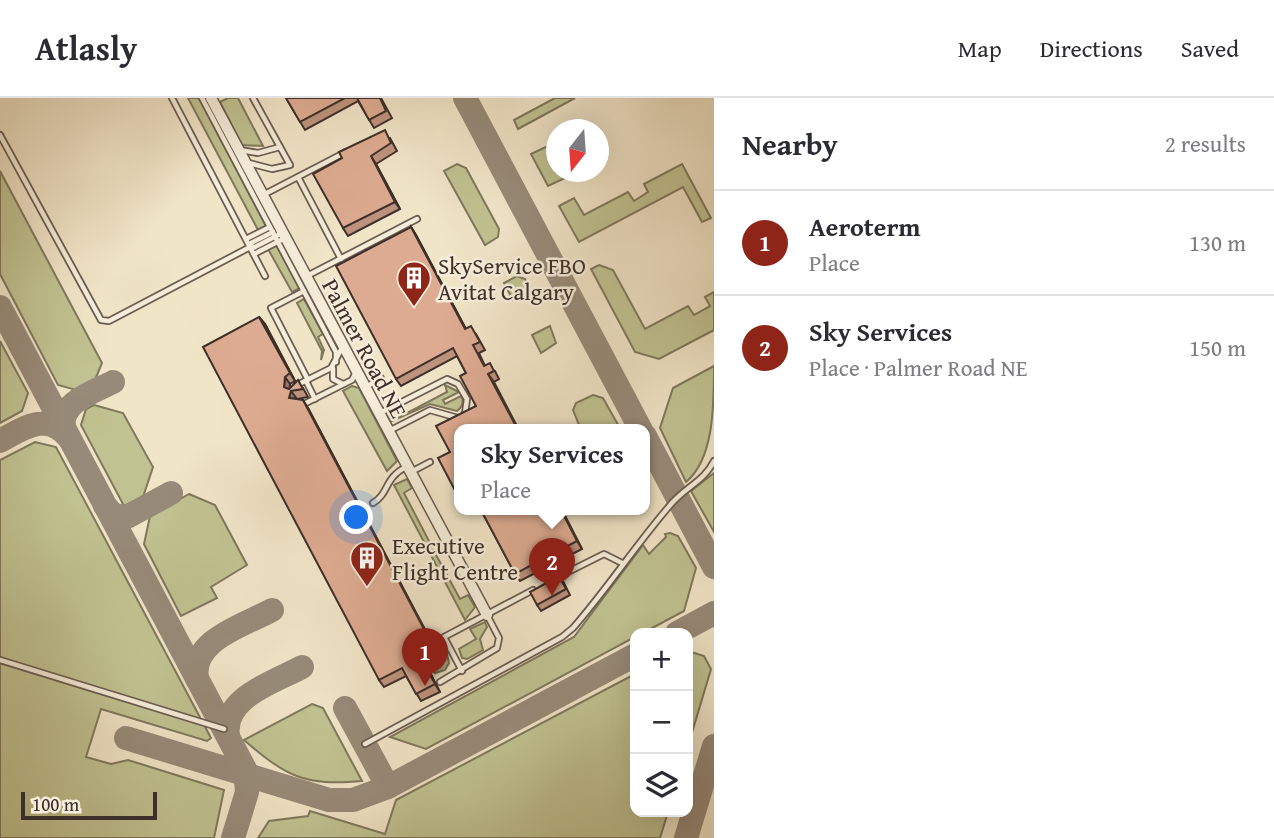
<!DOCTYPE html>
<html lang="en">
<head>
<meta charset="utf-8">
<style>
  body { margin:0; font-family:"Gentium Book Plus",serif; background:#f2f2f3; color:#2b2b33 }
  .controls { position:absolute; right:21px; bottom:21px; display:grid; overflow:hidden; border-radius:14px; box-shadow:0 7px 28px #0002 }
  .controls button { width:63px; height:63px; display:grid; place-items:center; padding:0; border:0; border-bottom:2px solid #e1e1e2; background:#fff; color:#2b2b33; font:35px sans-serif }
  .compass { position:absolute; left:546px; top:21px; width:63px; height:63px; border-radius:50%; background:#fff; box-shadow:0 7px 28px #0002; rotate:197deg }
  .scale { position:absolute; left:21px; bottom:18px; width:136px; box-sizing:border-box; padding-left:7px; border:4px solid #3d2f29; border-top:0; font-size:19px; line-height:24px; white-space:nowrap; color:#3d2f29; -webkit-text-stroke:5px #f6eedb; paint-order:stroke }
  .you { position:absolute; left:357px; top:420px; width:24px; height:24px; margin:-18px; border:5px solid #fff; border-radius:50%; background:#1a73e8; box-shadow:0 0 0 10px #1a73e833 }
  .badge { display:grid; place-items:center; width:46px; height:46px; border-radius:50%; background:#8f2418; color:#fff; font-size:23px; font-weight:700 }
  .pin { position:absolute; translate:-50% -58px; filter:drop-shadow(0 2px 4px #0008) }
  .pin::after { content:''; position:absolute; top:37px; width:24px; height:21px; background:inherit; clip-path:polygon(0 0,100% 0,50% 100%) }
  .popup { position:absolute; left:454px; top:326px; width:196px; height:91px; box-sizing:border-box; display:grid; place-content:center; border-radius:14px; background:#fff; filter:drop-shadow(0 2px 5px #0005); font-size:23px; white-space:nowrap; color:#7c7c81 }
  .popup b { font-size:26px; color:#2b2b33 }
  .popup::after { content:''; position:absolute; left:50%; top:100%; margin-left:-14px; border:14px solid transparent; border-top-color:#fff }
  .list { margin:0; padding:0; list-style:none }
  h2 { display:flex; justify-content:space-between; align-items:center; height:91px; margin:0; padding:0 28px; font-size:30px }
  h2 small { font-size:23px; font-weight:400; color:#7c7c81 }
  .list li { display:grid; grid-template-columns:46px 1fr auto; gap:21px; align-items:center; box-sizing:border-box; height:105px; padding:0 28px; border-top:2px solid #e1e1e2 }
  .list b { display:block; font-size:26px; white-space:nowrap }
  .list p { margin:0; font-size:23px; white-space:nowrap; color:#7c7c81 }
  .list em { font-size:23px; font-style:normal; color:#7c7c81 }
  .icon { flex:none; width:38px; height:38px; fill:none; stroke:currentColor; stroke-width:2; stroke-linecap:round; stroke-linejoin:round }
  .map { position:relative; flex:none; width:714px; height:740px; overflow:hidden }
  header { display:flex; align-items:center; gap:42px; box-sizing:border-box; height:98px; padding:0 35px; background:#fff; border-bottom:2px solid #e1e1e2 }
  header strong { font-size:33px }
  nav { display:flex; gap:38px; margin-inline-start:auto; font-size:24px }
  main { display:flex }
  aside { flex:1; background:#fff }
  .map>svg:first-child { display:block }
  .green { fill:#c1c291; stroke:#7f785d; stroke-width:2 }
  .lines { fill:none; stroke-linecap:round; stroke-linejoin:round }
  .taxiway { stroke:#978a78; stroke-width:24 }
  .service-casing { stroke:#6a5c51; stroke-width:8 }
  .minor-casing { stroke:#6a5c51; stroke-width:13 }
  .service { stroke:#f6eedb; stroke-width:4.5 }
  .minor { stroke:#f6eedb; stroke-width:10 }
  .wall { fill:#be937d; stroke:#3d2f29; stroke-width:2 }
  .shaded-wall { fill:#9b7866; stroke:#3d2f29; stroke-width:2 }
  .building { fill:#ddab91; stroke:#3d2f29; stroke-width:2 }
  .labels { text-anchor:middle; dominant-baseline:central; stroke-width:5; stroke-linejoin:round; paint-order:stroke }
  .poi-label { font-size:23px; fill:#3d2f29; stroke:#f6eedb; text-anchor:start }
  .street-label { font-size:23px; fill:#3d2f29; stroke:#f6eedb }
</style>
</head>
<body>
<header>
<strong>Atlasly</strong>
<nav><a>Map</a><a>Directions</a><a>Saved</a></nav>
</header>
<main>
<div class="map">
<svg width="714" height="740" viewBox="0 0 714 740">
  <rect width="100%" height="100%" fill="#f1e5c8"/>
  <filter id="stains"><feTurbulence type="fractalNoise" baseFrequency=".00286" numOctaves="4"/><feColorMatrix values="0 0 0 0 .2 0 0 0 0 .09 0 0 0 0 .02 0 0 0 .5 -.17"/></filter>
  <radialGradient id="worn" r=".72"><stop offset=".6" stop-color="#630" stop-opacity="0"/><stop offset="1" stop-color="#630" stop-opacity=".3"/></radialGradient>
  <g class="green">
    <path d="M188,0H199L266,128L258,132Z"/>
    <path d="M228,0H238L263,48L242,47L220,4Z"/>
    <path d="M555,0H575L518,31L514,22Z"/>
    <path d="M556,44V57L554,58L556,74H562L565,80L548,88L531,56Z"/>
    <path d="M457,66L466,70L499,131L498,139L485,147L444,73Z"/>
    <path d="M682,66L711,120L702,124L683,89L579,144L559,108L574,100L584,117L628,94L634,103L648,94L644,86Z"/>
    <path d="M0,73L102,265L95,282L76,292L58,287L0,176Z"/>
    <path d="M276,147L300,190L292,194L268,151Z"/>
    <path d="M599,167L613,172L645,231L688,208L694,217L710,208L705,199L714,194V232L659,261L635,254L591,171Z"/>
    <path d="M517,178L525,181L531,193L513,202L504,185Z"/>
    <path d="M304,201L323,236L318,239L324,252L321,262L322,253L297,205Z"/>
    <path d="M550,228L556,245L541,255L532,237Z"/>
    <path d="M0,243L28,295L22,313L0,325Z"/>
    <path d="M714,268C714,307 714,361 686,384L660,330L673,290Z"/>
    <path d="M445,287L459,294L443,302L445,306L461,298C465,304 462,309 457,313L430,306L390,324L387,317L392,323L447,294Z"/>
    <path d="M352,288L359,290L397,363L387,373L343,293Z"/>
    <path d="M593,297L603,300L621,332H581L573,312L576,305Z"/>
    <path d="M94,307L123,315L153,369L143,399L124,408L81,327L86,311Z"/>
    <path d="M35,344L56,349L211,640L207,643L101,611L86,659L111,666L128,662L224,692L214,740H0V362Z"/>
    <path d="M714,375V434L691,393Z"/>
    <path d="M407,381L412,390L404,395L431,447L439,443L443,450L435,455L460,501L468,497L475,509L465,522L394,387Z"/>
    <path d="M189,396L215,407L247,467L211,489L217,500L181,518L144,446L150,418Z"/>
    <path d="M670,435L678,438L696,470L684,513L643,535H635V539L426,651L390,639L574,539L643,447L649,456L666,439L665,436Z"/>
    <path d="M485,524L487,529L480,541L483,552L467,561L462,560L459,551L476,541L470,531Z"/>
    <path d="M688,553L704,558L711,571L688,648Z"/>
    <path d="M447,556L449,565L445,572L435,575L427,567Z"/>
    <path d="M635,576V714H668L660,740H258L269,723L308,718L310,713L385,736L396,702Z"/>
    <path d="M312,606L323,610L362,683C304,688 287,679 244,642Z"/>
  </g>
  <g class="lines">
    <g class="taxiway">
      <path d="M465,0L641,332"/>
      <path d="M0,209L245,671L247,694L233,740"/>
      <path d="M64,330C59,304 94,294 113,284"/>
      <path d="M645,338L714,469"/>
      <path d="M0,343C24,330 48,313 69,340"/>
      <path d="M105,408L114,417L127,419L171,395"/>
      <path d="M677,535L714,515"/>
      <path d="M197,581C190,542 245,527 272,512"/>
      <path d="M345,610L388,689"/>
      <path d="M228,638C222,599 275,584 302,569"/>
      <path d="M126,640L329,702H353L388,689L635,557"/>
      <path d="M686,740L714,648"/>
    </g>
    <g class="service-casing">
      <g id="service">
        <path d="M172,0L265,178"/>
        <path d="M202,0L336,254V264"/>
        <path d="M0,37L101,222L109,223L252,148"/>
        <path d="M240,52L258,55L280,49"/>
        <path d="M249,65L272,71L290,67L253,0"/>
        <path d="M298,79L341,161"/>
        <path d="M263,97L346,54"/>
        <path d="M248,140L270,129"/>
        <path d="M251,145L273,134"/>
        <path d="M253,150L282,135"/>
        <path d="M256,155L285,140"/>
        <path d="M307,178L417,121"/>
        <path d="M304,193L271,210L308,282"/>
        <path d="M333,270V281L343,286"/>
        <path d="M306,283L315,301"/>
        <path d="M297,287L331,270L342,250"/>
        <path d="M366,289L381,280"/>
        <path d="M302,307L352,282L356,274"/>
        <path d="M380,315L447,281L458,286L467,301L465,315"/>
        <path d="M389,333L430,312L458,320"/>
        <path d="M411,374L430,364"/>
        <path d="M373,405C389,396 384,380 406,369"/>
        <path d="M556,480L604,456L622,465"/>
        <path d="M0,562L224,631"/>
        <path d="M462,573L444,539L533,492"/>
        <path d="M440,584L497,550L499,540L487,517"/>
        <path d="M365,646L562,539L573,530C608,490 637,445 672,405C686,389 705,382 714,363"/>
      </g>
    </g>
    <g class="minor-casing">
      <path id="minor" d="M211,0L487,517"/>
    </g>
    <use href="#service" class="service"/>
    <use href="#minor" class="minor"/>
  </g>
  <g class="wall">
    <path d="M286,0H381L392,20L374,30L358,3L305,32Z"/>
    <path d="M390,40L397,53L376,66L400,111L348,138L343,130L342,60Z"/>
    <path d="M411,129L416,137L466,231L476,236L485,252L479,255L485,268L495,273L499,281L494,284L450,354L476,308L466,275L457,258L401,288L396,281Z"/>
    <path d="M259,219L265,226L295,283L290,286V290H303L308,299L297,301L308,310L440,560L426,567L440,594L421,603L406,578L384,589L379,582Z"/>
    <path d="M481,412H562L582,451L520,483L515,476Z"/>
    <path d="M563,483L570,497L541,513L537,507Z"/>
  </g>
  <g class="shaded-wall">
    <path d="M371,58L376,66L400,111L395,104Z"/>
    <path d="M411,129L416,137L470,239L465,231Z"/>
    <path d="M259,219L265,226L295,283L290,275Z"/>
    <path d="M488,276L494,284L519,332H518Z"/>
    <path d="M285,279L290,286L289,297L284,289Z"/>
    <path d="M291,293L297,301L289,300Z"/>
    <path d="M303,302L308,310L440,560L435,552Z"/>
    <path d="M561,412H562L582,451L577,443Z"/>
    <path d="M421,560L426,567L440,594L435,586Z"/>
  </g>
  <g class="building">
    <path d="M286,0H345L300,24Z"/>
    <path d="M357,0H380L386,13L369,22Z"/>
    <path d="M385,32L391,45L371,58L395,104L343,130L313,76L342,60L339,54Z"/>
    <path d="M411,129L465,231L471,228L480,244L473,247L484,268L490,265L494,273L488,276L518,332H459V400L438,360L450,354L436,328L476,308L460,278L466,275L453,250L396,281L336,168Z"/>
    <path d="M259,219L290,275L285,279L284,289L289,291L298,282L303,291L291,293L289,300L303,302L435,552L421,560L435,586L416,596L402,570L379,582L203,249Z"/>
    <path d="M481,412H561L577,443L515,476Z"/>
    <path d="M559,478L566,491L537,507L530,494Z"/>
  </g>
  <defs>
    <g id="building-pin" transform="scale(1.75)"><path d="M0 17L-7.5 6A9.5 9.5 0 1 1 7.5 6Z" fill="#8f2418" stroke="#f6eedb"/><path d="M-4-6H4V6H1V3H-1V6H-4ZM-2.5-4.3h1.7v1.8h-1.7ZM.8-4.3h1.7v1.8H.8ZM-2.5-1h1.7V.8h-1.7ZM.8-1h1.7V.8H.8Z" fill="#fff"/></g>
  </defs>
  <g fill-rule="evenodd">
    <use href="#building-pin" x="414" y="180"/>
    <use href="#building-pin" x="367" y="460"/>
  </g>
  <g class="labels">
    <g class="poi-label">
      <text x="438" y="167">SkyService FBO<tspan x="438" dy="26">Avitat Calgary</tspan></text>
      <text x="392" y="447">Executive<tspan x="392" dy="26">Flight Centre</tspan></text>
    </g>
    <g class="street-label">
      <text transform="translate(365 250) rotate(62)">Palmer Road NE</text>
    </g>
  </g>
  <rect width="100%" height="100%" filter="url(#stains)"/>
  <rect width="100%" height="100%" fill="url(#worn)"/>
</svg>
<div class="controls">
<button>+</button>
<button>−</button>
<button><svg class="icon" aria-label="layers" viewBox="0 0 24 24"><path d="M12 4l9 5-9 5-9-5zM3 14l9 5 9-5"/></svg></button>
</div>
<svg class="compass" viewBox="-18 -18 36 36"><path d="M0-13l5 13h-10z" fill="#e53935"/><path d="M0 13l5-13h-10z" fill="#7c7c81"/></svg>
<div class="scale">100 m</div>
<div class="you"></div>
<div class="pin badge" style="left:425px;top:588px">1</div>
<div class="pin badge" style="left:552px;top:498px">2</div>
<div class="popup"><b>Sky Services</b>Place</div>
</div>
<aside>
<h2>Nearby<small>2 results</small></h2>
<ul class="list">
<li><span class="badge">1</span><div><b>Aeroterm</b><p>Place</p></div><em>130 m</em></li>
<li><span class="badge">2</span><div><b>Sky Services</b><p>Place · Palmer Road NE</p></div><em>150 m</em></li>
</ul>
</aside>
</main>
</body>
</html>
